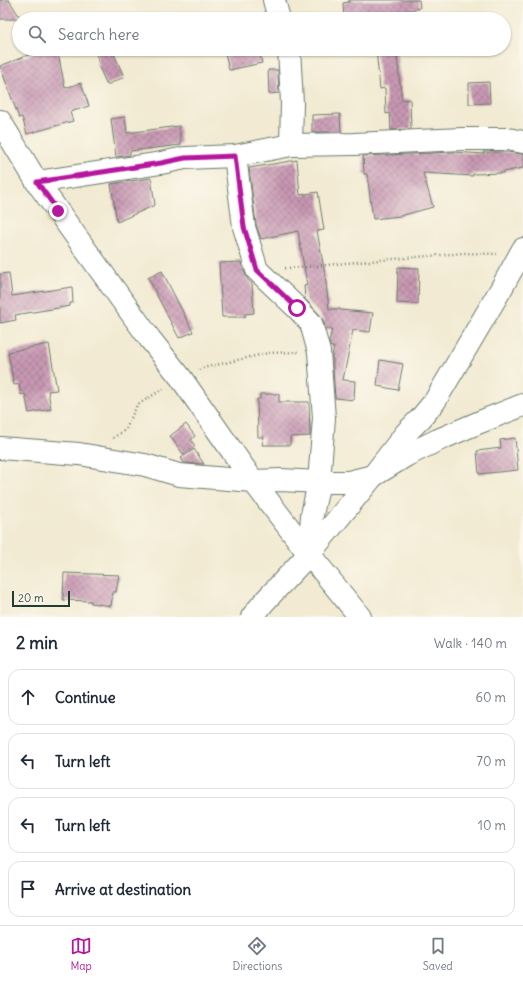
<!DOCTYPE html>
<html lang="en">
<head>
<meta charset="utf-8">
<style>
  body { margin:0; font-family:Delius,sans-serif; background:#f2f2f3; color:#1f2937 }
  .scale { position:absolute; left:12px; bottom:10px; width:58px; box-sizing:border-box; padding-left:4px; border:2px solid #1f3d34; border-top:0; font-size:11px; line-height:14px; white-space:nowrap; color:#1f3d34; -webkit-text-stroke:3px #fbf7ec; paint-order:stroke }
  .stop { position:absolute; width:12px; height:12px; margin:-9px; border:3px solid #b5179e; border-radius:50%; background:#fff }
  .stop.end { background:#b5179e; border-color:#fff; box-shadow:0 1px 4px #0008 }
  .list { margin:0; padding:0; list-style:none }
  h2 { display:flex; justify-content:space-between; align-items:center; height:52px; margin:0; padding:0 16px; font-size:17px }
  h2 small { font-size:13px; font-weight:400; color:#747a83 }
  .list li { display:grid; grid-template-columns:26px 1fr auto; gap:12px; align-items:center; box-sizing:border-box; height:56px; margin:0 8px 8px; padding:0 8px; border:1px solid #e0e1e3; border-radius:12px }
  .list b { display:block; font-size:15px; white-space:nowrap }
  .list em { font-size:13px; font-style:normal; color:#747a83 }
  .icon { flex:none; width:22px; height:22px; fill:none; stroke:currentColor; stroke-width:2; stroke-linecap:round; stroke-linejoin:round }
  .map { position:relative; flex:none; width:523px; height:617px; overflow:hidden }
  .search { position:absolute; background:#fff; box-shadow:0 1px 3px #0004; left:12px; right:12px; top:12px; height:44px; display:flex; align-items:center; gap:10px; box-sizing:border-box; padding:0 14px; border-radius:22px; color:#747a83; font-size:15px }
  .sheet { height:308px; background:#fff }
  nav { display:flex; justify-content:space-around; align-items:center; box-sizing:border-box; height:56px; border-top:1px solid #e0e1e3; background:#fff; font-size:11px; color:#747a83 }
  nav a { display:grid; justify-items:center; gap:2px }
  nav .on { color:#b5179e }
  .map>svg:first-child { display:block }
  .building { fill:url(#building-cross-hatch) }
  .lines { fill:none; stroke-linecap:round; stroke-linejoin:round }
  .minor-casing { stroke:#697a6b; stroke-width:24 }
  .path { stroke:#697a6b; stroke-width:2.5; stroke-dasharray:1 3; stroke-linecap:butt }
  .minor { stroke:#fff; stroke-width:22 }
  .route { stroke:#b5179e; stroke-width:5 }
</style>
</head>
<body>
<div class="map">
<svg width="523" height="617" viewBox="0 0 523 617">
  <defs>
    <pattern id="building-cross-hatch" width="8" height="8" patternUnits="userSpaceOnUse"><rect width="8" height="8" fill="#c897b3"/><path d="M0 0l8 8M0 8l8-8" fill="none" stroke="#a27c92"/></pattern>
  </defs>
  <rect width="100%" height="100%" fill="#fbf7ec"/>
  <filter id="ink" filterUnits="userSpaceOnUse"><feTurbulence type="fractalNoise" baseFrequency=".025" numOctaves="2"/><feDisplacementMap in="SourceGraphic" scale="8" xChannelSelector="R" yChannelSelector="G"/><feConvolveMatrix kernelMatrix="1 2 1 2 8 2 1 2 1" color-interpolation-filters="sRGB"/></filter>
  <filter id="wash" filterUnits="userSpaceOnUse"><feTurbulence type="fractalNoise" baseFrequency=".012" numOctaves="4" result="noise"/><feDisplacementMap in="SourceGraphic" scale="16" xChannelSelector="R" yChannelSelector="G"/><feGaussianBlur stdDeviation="0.9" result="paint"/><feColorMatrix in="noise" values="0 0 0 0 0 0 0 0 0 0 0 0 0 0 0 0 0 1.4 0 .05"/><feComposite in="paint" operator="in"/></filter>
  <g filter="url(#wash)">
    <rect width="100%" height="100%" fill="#f2ead2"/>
    <g id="blocks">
      <g class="building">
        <path d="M0,0H9L21,19H0Z"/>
        <path d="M349,0H419L420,8L381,15V17L344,19L343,3L349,2Z"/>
        <path d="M44,49H56L59,58L65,88L81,83L89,106L70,112L73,121L27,134L22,117L19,118L0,66Z"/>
        <path d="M95,49H112L124,77L107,85L98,65L99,64Z"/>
        <path d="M224,49H259L262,63L229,70Z"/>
        <path d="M376,49H396L402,100L410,99L411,129L391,130L390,113L386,114L385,88L380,89Z"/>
        <path d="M268,70H278L279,93L269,94Z"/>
        <path d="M489,82L490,103L469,104V83Z"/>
        <path d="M340,114L341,132H312V115Z"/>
        <path d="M125,117L127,133L179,126L181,145L130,151V155L116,157L111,119Z"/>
        <path d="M453,152L484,154L483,152H507L523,154V168L503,172V173L473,174V176L423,173L433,207L400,216L373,219L367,174H364L363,156Z"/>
        <path d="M297,160L300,195L318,192L324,230L317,231L325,274L329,309H340V310L373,313L370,332L353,330L343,380L355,381L354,400L335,398L333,367V359L332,358V356L334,347H331L329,342L332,329H326L323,320L320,315L305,299L304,286L307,285L298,231L261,239L256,224L249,168Z"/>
        <path d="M151,178L155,205L117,222L111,184Z"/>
        <path d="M241,262L243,271H244L248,280L252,283L254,313L245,314V317H222L219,263Z"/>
        <path d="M398,267L419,268L418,304L397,303Z"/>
        <path d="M162,271L193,332L179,338L148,278Z"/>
        <path d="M9,273L12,296L72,287L73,303H70V306L15,315L16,320L0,323V274Z"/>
        <path d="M49,344L57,390L48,391L51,409L29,413L25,394L21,395L19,384L14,385L8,352Z"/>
        <path d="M380,360L403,364L398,390L377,386Z"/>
        <path d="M260,394H279V402H309L310,436L290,437V445H262L264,437H258L257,399H260Z"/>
        <path d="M186,424L195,436L191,440L195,446L183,454L170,436Z"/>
        <path d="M515,438L518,470L479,474L477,451L501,448L500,440Z"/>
        <path d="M194,449L204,464L184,463L181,458Z"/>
        <path d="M64,573L119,575L116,592H113L111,606L91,603V601L63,600Z"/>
      </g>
    </g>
  </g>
  <g filter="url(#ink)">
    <use href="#blocks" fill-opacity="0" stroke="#697a6b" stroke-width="1"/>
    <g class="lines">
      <g class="minor-casing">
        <g id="minor">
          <path d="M274,0L279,19"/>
          <path d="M289,49L292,103L291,145"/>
          <path d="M0,121L37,182L116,292L150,339L181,378L253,481L309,554L360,617"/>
          <path d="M235,156L244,227L257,270L297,308L311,323L319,352L324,418L319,482L312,515L309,554"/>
          <path d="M37,182L161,163L185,158L235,156L291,145L354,144L462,139H508L523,142"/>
          <path d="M0,448L79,454L145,465L179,475L253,481L281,480L319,482H349L373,476L407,455L438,440L480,422L523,405"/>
          <path d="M252,617L264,602L309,554L373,476L406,433L421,418L435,401L501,289L523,249"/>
        </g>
      </g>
      <g class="path">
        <path d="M285,268L307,267L346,263L464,253L497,254"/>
        <path d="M199,370L203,368L268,353L298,352"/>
        <path d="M113,438L126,429L137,405L163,389"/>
      </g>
      <use href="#minor" class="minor"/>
    </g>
  </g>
  <g class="lines" filter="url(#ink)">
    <path class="route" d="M58,211L37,182L161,163L185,158L235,156L244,227L257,270L297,308"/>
  </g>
</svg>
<div class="scale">20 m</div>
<div class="stop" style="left:297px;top:308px"></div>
<div class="stop end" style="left:58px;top:211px"></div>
<div class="search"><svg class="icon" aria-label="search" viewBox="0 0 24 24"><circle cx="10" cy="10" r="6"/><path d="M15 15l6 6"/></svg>Search here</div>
</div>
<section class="sheet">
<h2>2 min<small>Walk · 140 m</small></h2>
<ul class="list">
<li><svg class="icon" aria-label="ahead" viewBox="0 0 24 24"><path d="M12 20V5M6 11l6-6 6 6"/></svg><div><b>Continue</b></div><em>60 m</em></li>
<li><svg class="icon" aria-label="left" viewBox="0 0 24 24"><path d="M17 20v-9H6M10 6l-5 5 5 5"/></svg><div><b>Turn left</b></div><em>70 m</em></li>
<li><svg class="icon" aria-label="left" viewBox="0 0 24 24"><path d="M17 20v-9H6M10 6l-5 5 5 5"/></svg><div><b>Turn left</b></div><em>10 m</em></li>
<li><svg class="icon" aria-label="arrive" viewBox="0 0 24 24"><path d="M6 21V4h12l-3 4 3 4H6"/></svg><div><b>Arrive at destination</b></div></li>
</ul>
</section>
<nav>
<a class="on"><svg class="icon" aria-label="map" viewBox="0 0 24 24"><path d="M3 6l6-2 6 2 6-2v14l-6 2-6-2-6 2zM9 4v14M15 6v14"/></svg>Map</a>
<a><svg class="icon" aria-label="directions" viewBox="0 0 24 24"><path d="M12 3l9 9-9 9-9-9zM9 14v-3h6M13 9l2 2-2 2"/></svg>Directions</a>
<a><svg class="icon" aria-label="saved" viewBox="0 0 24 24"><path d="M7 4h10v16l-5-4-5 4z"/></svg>Saved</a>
</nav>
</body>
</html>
